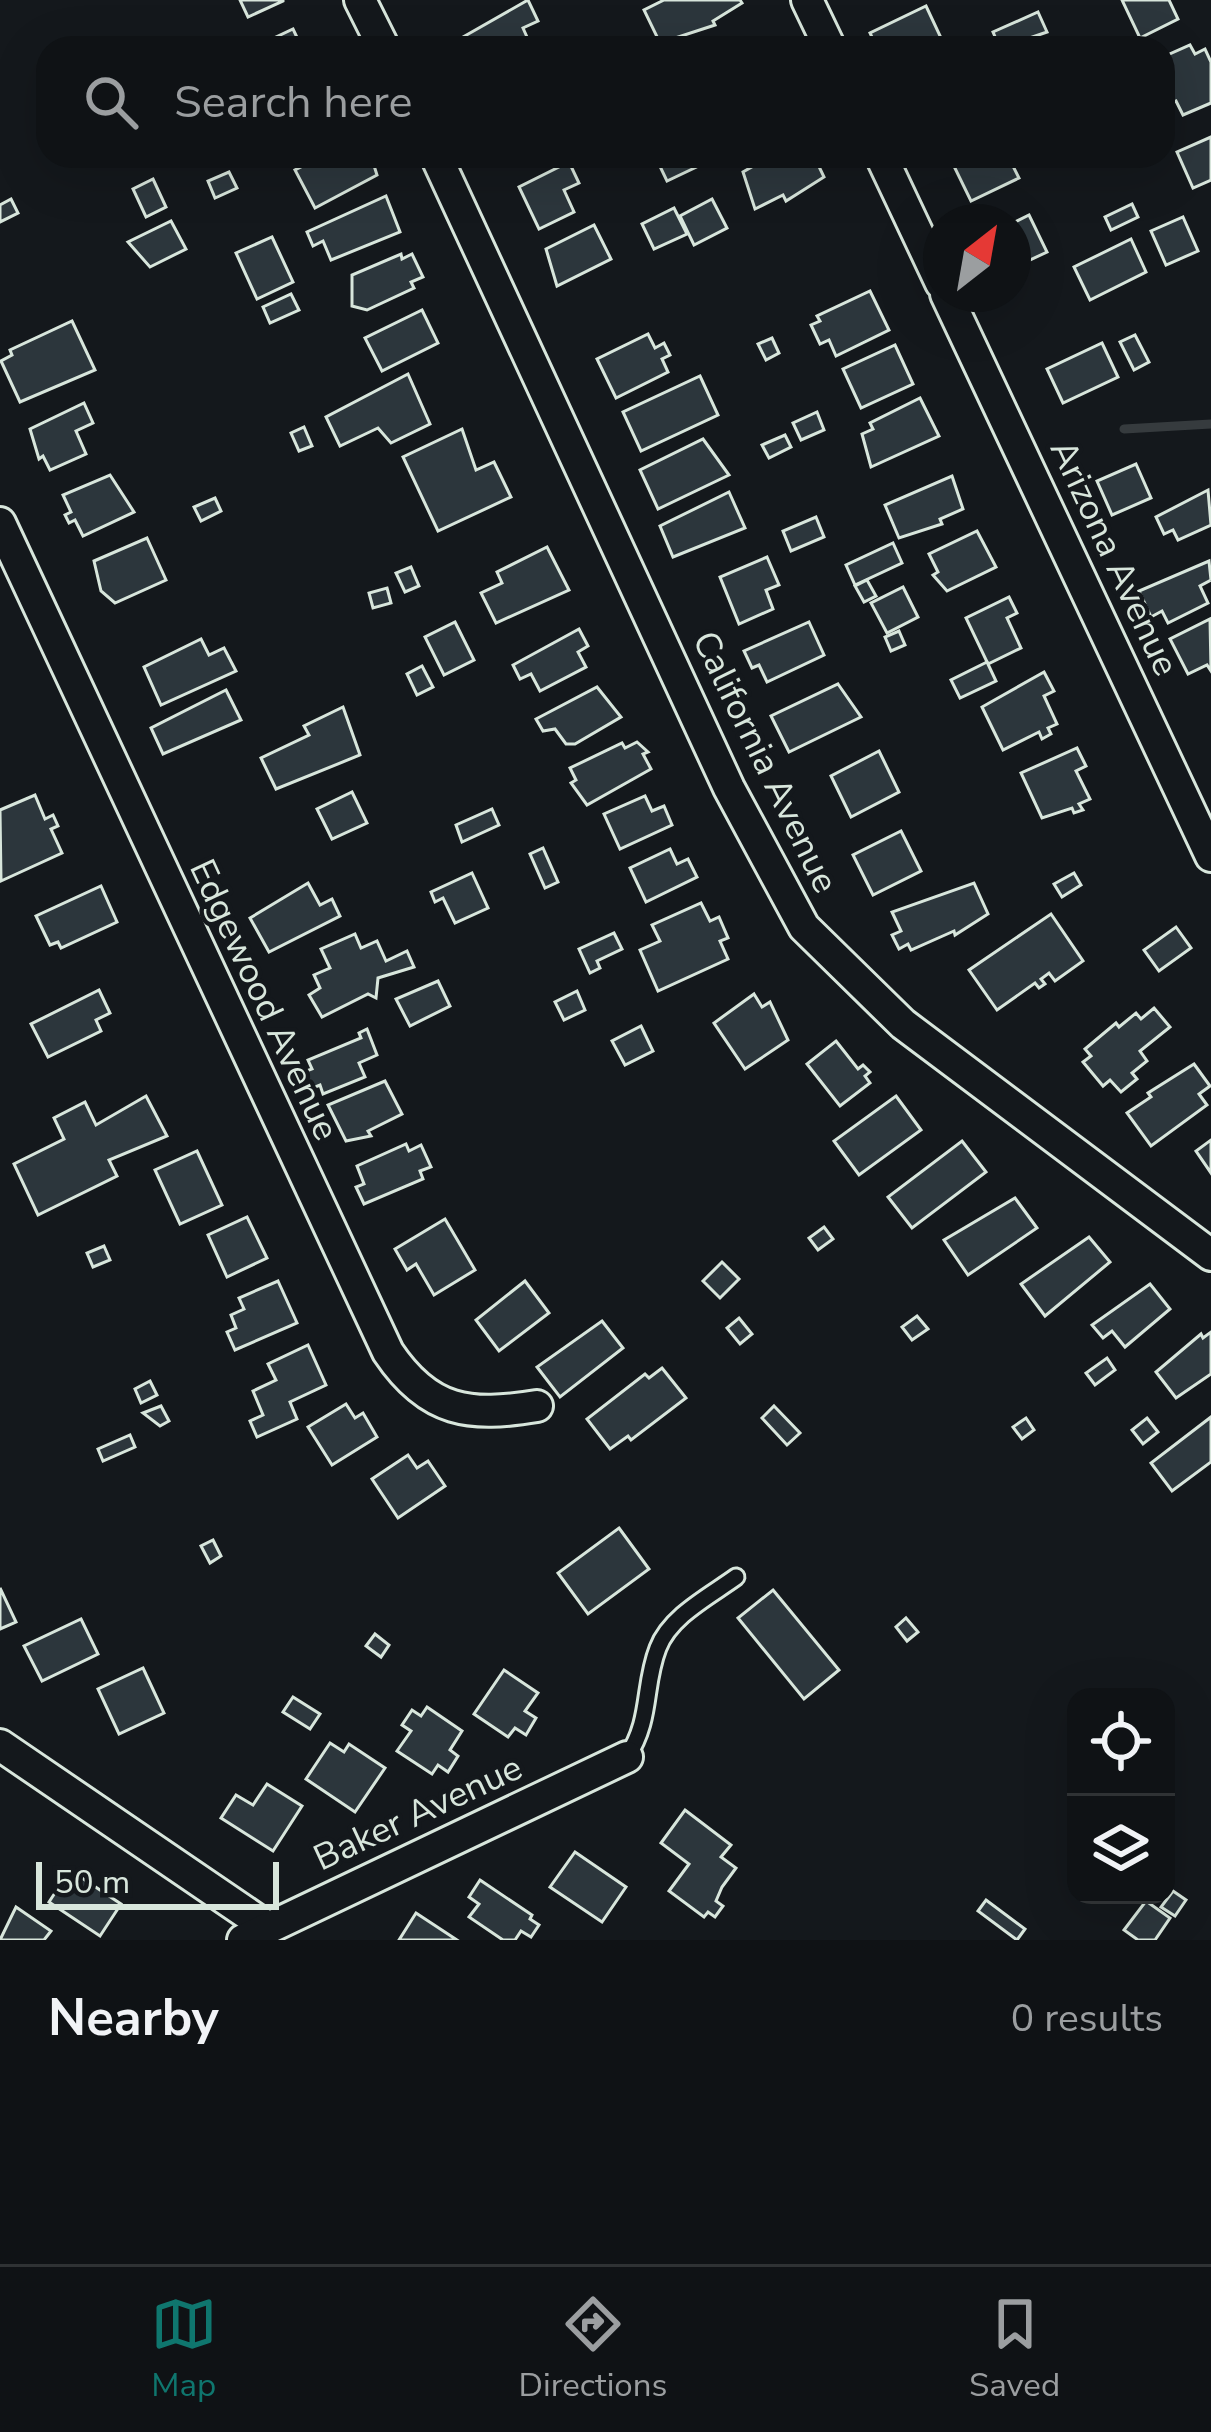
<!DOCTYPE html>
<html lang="en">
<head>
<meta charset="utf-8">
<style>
  body { margin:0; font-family:"Nunito Sans",sans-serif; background:#1d2022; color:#f1f3f6 }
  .controls { position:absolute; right:36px; bottom:36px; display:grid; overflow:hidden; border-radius:24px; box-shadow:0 12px 48px #0002 }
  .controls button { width:108px; height:108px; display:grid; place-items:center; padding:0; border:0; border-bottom:3px solid #2f3234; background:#0f1215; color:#f1f3f6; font:60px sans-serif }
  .compass { position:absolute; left:923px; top:204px; width:108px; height:108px; border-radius:50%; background:#0f1215; box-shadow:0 12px 48px #0002; rotate:31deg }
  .scale { position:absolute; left:36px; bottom:30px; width:243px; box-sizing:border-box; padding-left:12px; border:6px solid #d8e6dc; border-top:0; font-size:33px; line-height:42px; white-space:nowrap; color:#d8e6dc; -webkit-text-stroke:9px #14181c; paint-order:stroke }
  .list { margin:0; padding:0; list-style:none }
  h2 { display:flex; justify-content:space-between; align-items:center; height:156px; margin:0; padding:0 48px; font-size:51px }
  h2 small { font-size:39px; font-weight:400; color:#9b9ea0 }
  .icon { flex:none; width:66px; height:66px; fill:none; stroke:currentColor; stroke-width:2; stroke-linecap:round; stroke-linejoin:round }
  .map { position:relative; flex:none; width:1211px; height:1940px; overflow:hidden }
  .search { position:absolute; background:#0f1215; box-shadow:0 12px 48px #0002; left:36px; right:36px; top:36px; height:132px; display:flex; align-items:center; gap:30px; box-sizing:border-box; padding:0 42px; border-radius:36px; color:#9b9ea0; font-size:45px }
  .sheet { height:324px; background:#0f1215 }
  nav { display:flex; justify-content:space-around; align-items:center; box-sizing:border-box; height:168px; border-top:3px solid #2f3234; background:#0f1215; font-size:33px; color:#9b9ea0 }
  nav a { display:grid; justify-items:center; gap:6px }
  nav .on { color:#0f766e }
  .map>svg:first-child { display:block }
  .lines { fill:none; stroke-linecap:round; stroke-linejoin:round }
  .stream { stroke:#363b3e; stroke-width:9 }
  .building { fill:#2c363c; stroke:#d8e6dc; stroke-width:3 }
  .lane-casing { stroke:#d8e6dc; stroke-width:21 }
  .street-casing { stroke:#d8e6dc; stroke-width:36 }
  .lane { stroke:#14181c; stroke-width:15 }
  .street { stroke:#14181c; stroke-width:30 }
  .labels { text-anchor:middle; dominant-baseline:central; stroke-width:9; stroke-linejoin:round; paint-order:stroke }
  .street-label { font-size:36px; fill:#d8e6dc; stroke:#14181c }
</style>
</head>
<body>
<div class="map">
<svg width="1211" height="1940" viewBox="0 0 1211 1940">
  <rect width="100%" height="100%" fill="#14181c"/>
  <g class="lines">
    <path class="stream" d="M1124,429L1211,424"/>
  </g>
  <g class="building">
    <path d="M240,0H283V1L248,17Z"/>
    <path d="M528,0L538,21L523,28L531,46L457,48L456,41Z"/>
    <path d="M664,0H740L742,3L713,21L715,25L660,43L644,10Z"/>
    <path d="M1122,0H1169L1178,19L1140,38Z"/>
    <path d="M926,6L942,40L925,48H877L870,33Z"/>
    <path d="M1038,12L1047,32L1000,48L993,32Z"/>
    <path d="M293,29L302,48H253Z"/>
    <path d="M1190,45L1195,54L1205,49L1211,62V103L1183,115L1176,101L1163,107V57Z"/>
    <path d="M1211,137V180L1193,188L1177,152Z"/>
    <path d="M323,156H371L377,175L315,208L295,170Z"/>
    <path d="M655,156H705L707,162L667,181Z"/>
    <path d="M771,156H814L824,177L786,201L783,195L755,209L743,172Z"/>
    <path d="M949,156H1008L1019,178L971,201Z"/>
    <path d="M569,162L579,183L564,190L574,212L539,229L519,187Z"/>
    <path d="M229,172L237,188L215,198L208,181Z"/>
    <path d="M153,179L166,207L146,217L133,189Z"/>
    <path d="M386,196L400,232L331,260L323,241L313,246L307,232Z"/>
    <path d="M11,199L18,213L0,222V205Z"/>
    <path d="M712,199L727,228L694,245L680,216Z"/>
    <path d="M1132,204L1138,217L1111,230L1105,217Z"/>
    <path d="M674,208L687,234L654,249L642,224Z"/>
    <path d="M1029,215L1047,252L1013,268V223Z"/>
    <path d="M1183,217L1198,251L1166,265L1151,231Z"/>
    <path d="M171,221L186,249L150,267L128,242Z"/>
    <path d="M594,225L611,259L557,286L546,249Z"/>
    <path d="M272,237L293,282L257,299L236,253Z"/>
    <path d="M1131,239L1146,272L1090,300L1074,267Z"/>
    <path d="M401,254L402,259L412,254L423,277L411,282L414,288L367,310L352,306V275Z"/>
    <path d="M870,291L889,330L836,356L829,340L820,344L811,325L820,321L817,316Z"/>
    <path d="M291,294L299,310L270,323L263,307Z"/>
    <path d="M422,310L438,343L382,371L365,338Z"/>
    <path d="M72,321L95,370L20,402L1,361L12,355L10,350Z"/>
    <path d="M648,334L655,348L664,343L670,355L662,359L668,372L616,398L597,359Z"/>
    <path d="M1135,335L1149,362L1134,370L1120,342Z"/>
    <path d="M772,338L779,353L766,360L758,344Z"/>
    <path d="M1102,343L1118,377L1063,403L1047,369Z"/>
    <path d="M895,345L913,384L861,408L843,369Z"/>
    <path d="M408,374L430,424L391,443L378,428L340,446L326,417Z"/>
    <path d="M700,376L718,415L641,451L623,412Z"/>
    <path d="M920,398L939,436L871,467L862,434L873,429L870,423Z"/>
    <path d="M84,403L93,423L76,431L86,454L50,470L43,456L39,459L30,429Z"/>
    <path d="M817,412L824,430L801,440L793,423Z"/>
    <path d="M304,427L312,446L299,451L291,433Z"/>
    <path d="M462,429L476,470L494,462L511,497L438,531L403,457Z"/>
    <path d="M785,435L791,447L769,458L762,445Z"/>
    <path d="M703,439L729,475L658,509L640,470Z"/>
    <path d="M1136,464L1151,498L1112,515L1097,481Z"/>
    <path d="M110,475L134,512L83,536L75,520L69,523L65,515L71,512L63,495Z"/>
    <path d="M952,476L963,509L940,519L942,524L899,538L885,505Z"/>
    <path d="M1208,490L1211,525L1178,540L1173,530L1164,534L1156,517Z"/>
    <path d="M729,492L745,528L673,557L660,526Z"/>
    <path d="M215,498L221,511L201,521L194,507Z"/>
    <path d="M816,517L824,537L791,551L783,531Z"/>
    <path d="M977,531L996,567L947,591L933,575L938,572L929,554Z"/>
    <path d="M147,538L166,580L115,603L101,591L94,561Z"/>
    <path d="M893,543L902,563L855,585L846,565Z"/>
    <path d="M547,547L569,590L496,623L481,593L502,583L497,572Z"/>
    <path d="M767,557L779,585L766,590L773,609L739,624L720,577Z"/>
    <path d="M1209,561L1211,580L1200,586L1208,603L1168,623L1162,611L1151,617L1139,591Z"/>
    <path d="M411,567L419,586L405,592L396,573Z"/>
    <path d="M867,580L876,596L864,602L855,586Z"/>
    <path d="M903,587L918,617L887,633L871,603Z"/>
    <path d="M387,588L391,603L373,608L369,593Z"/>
    <path d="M1009,597L1017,613L1007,618L1021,648L988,664L966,618Z"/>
    <path d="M1210,619L1211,671L1207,665L1188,674L1170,639Z"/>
    <path d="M455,622L474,660L444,675L425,637Z"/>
    <path d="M809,622L824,655L767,682L759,665L752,668L744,651Z"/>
    <path d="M579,629L588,646L578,652L586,667L540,691L531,674L520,679L513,665Z"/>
    <path d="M899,631L905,645L891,651L885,637Z"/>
    <path d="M201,639L209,655L224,648L236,671L161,705L144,667Z"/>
    <path d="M987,662L996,681L960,698L951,680Z"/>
    <path d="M422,666L433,687L417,695L407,674Z"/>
    <path d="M1044,672L1054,691L1044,696L1057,724L1048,728L1051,734L1042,739L1039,732L1003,750L982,707Z"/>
    <path d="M838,684L861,717L789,752L771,716Z"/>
    <path d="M597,687L621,717L575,744H566L555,729L543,731L536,719Z"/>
    <path d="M226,690L241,720L163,754L151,728Z"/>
    <path d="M343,707L360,755L276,789L261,758L309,735L304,726Z"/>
    <path d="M637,742L648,752L643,754L651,769L587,805L571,783L576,780L570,768L622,743L625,748Z"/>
    <path d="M1077,748L1086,766L1076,771L1090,799L1079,804L1083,810L1074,813L1072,808L1042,818L1021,773Z"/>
    <path d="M879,751L899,792L851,817L831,776Z"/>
    <path d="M352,792L367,823L332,839L317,809Z"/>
    <path d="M35,795L45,819L53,815L58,826L51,829L62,853L1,881L0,810Z"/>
    <path d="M645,796L652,811L664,806L672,825L620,849L604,814Z"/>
    <path d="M492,809L499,825L462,842L456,825Z"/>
    <path d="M901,831L921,871L873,895L853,855Z"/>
    <path d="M543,848L558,882L545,888L530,854Z"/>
    <path d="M670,849L677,864L688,859L697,877L646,902L630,868Z"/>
    <path d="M472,873L488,908L455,923L443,898L435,902L431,892Z"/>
    <path d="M1074,873L1081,885L1062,897L1054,884Z"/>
    <path d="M308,883L320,905L332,899L340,916L269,952L250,918Z"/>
    <path d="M974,883L988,914L955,935L954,931L911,950L908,944L899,949L892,935L901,931L892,912Z"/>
    <path d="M101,886L117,922L61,948L58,942L50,945L36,916Z"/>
    <path d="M701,903L710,921L719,917L728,938L720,941L728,959L658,991L640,950L660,941L652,925Z"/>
    <path d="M1051,914L1083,961L1055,981L1049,973L1041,979L1045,984L1039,988L1035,983L997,1010L969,970Z"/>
    <path d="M1176,927L1191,948L1159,971L1144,950Z"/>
    <path d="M614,933L622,949L597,961L600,968L590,973L579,949Z"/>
    <path d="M355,934L361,948L377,941L386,961L407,951L414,967L378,978L376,998L368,994L322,1017L309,995L320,988L314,975L330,968L321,949Z"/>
    <path d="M438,981L450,1006L410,1026L396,999Z"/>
    <path d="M99,990L110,1013L96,1020L101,1031L48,1057L31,1024Z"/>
    <path d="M577,991L585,1010L564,1020L555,1002Z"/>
    <path d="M754,994L762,1007L770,1002L788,1040L745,1069L714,1023Z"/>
    <path d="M1154,1008L1170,1027L1140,1051L1147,1061L1132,1073L1137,1079L1121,1092L1110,1080L1103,1086L1083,1062L1091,1056L1085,1049L1116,1023L1119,1027L1136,1013L1141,1019Z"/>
    <path d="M641,1026L653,1051L625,1065L612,1041Z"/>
    <path d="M367,1029L377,1055L359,1063L365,1077L323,1094L320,1085L308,1090L301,1073L312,1069L308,1060L361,1038L359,1033Z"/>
    <path d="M836,1041L858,1069L863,1065L870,1072L865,1076L870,1083L840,1106L807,1064Z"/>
    <path d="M1194,1064L1210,1086L1199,1094L1207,1105L1151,1146L1127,1113L1151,1097L1148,1093Z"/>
    <path d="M385,1081L402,1114L368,1131L371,1136L346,1141L328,1105Z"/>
    <path d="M146,1096L167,1136L109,1160L117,1176L38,1215L14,1164L64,1139L54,1118L85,1102L96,1125Z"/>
    <path d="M896,1096L921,1130L859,1175L834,1141Z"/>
    <path d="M1211,1140V1173L1196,1151Z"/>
    <path d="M962,1141L986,1172L912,1228L888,1197Z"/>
    <path d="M406,1144L409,1151L421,1145L431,1167L420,1171L423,1179L364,1204L356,1187L364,1184L357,1166Z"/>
    <path d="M197,1151L222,1205L180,1224L155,1170Z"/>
    <path d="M1015,1198L1037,1228L968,1275L944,1240Z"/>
    <path d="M247,1217L267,1258L227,1277L208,1235Z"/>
    <path d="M445,1219L475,1270L434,1295L416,1264L407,1270L395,1249Z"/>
    <path d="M824,1227L833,1239L818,1250L809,1238Z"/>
    <path d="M1089,1237L1110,1262L1045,1316L1021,1284Z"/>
    <path d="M104,1246L110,1260L93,1267L87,1253Z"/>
    <path d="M722,1262L739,1279L720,1298L703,1281Z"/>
    <path d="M278,1281L297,1323L235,1350L227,1332L236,1328L231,1315L244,1309L239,1298Z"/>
    <path d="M525,1281L549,1313L499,1351L476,1320Z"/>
    <path d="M1150,1284L1170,1309L1125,1347L1112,1331L1103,1338L1092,1325Z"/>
    <path d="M917,1316L928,1329L912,1340L902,1327Z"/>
    <path d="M739,1318L752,1334L740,1344L727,1328Z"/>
    <path d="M602,1321L623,1348L560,1397L537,1367Z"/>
    <path d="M1211,1332V1374L1176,1398L1156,1372L1201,1334L1203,1338Z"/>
    <path d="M308,1345L326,1385L290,1402L297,1419L257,1437L250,1421L263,1415L253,1391L276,1380L268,1364Z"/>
    <path d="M1107,1358L1115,1370L1095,1385L1086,1373Z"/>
    <path d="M662,1368L686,1398L631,1440L628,1436L610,1449L587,1419L645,1374L649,1378Z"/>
    <path d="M150,1381L157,1395L141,1403L135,1389Z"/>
    <path d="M346,1404L355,1418L363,1413L377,1437L332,1465L308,1427Z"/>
    <path d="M161,1406L169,1421L160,1426L143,1413Z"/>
    <path d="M774,1406L800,1433L787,1445L762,1418Z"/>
    <path d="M1211,1417V1462L1172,1491L1151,1463Z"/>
    <path d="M1026,1418L1034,1430L1022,1439L1013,1427Z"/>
    <path d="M1147,1418L1158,1432L1143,1444L1132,1430Z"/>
    <path d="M130,1435L135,1447L103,1461L98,1449Z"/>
    <path d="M408,1455L417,1468L428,1461L445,1486L398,1518L372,1479Z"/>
    <path d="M619,1528L649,1569L588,1614L558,1573Z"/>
    <path d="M213,1540L221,1556L210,1563L201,1546Z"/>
    <path d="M0,1588L16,1622L0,1629Z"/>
    <path d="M773,1590L839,1670L804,1699L738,1618Z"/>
    <path d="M906,1618L918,1632L907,1641L896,1627Z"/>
    <path d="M81,1619L98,1654L42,1681L24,1646Z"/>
    <path d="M375,1634L389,1645L381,1657L366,1646Z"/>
    <path d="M143,1668L164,1713L119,1734L98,1689Z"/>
    <path d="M504,1670L538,1693L525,1711L536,1718L526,1735L515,1728L508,1737L474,1714Z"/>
    <path d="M293,1697L320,1714L310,1729L283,1712Z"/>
    <path d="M427,1707L462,1731L450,1750L458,1756L448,1772L438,1765L432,1774L397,1751L411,1731L402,1725L412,1710L421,1716Z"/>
    <path d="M330,1743L344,1752L349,1744L385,1768L355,1812L306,1779Z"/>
    <path d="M267,1784L302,1806L273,1851L221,1818L236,1795L253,1805Z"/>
    <path d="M685,1810L731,1845L721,1857L736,1868L722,1887L716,1901L723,1906L715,1917L708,1912L704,1917L669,1891L689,1864L661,1843Z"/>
    <path d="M575,1852L626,1887L602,1922L550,1887Z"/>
    <path d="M70,1870L121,1904L100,1936L49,1902Z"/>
    <path d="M480,1880L532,1915L530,1919L539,1925L531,1937L521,1931L515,1940H503L469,1917L479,1904L469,1897Z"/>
    <path d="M1173,1891L1186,1900L1175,1916L1161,1907Z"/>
    <path d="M986,1900L1025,1929L1017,1940L978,1911Z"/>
    <path d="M1146,1901L1170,1918L1155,1940H1138L1124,1930Z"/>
    <path d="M16,1907L51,1931L44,1940H0Z"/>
    <path d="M416,1913L457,1940H399Z"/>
  </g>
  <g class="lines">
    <g class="lane-casing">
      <path id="lane" d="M627,1757C652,1719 643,1686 658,1648C670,1616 710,1596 736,1577"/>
    </g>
    <g class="street-casing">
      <g id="street">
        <path d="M360,0L384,48"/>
        <path d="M807,0L830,48"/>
        <path d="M436,156L729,788L804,927L903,1024L1211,1255"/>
        <path d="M881,156L941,283"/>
        <path d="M946,294L1211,856"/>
        <path d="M0,523L388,1352C429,1413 470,1417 537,1406"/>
        <path d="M0,1745L267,1927"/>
        <path d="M243,1940L627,1757"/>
      </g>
    </g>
    <use href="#lane" class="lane"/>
    <use href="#street" class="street"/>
  </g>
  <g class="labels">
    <g class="street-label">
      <text transform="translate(1114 558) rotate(65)">Arizona Avenue</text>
      <text transform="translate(765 762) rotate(64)">California Avenue</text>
      <text transform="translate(264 1000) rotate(65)">Edgewood Avenue</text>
      <text transform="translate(418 1813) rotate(-25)">Baker Avenue</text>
    </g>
  </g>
</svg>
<div class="controls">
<button><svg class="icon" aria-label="locate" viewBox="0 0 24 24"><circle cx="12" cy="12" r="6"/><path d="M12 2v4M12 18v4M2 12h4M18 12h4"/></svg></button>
<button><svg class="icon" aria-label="layers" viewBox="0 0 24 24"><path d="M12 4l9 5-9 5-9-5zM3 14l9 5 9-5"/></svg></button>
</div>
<svg class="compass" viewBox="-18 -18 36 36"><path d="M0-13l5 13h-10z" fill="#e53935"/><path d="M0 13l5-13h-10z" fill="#9b9ea0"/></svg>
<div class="scale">50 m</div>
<div class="search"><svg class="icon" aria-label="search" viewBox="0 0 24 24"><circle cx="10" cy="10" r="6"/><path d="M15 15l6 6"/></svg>Search here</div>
</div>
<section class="sheet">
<h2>Nearby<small>0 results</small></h2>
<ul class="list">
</ul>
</section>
<nav>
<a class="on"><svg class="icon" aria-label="map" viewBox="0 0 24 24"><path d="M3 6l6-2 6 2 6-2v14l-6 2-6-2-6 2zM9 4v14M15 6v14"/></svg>Map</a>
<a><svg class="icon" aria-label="directions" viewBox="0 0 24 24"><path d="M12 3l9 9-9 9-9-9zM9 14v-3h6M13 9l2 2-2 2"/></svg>Directions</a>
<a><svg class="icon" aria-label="saved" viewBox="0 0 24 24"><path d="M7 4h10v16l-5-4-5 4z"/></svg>Saved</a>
</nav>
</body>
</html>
